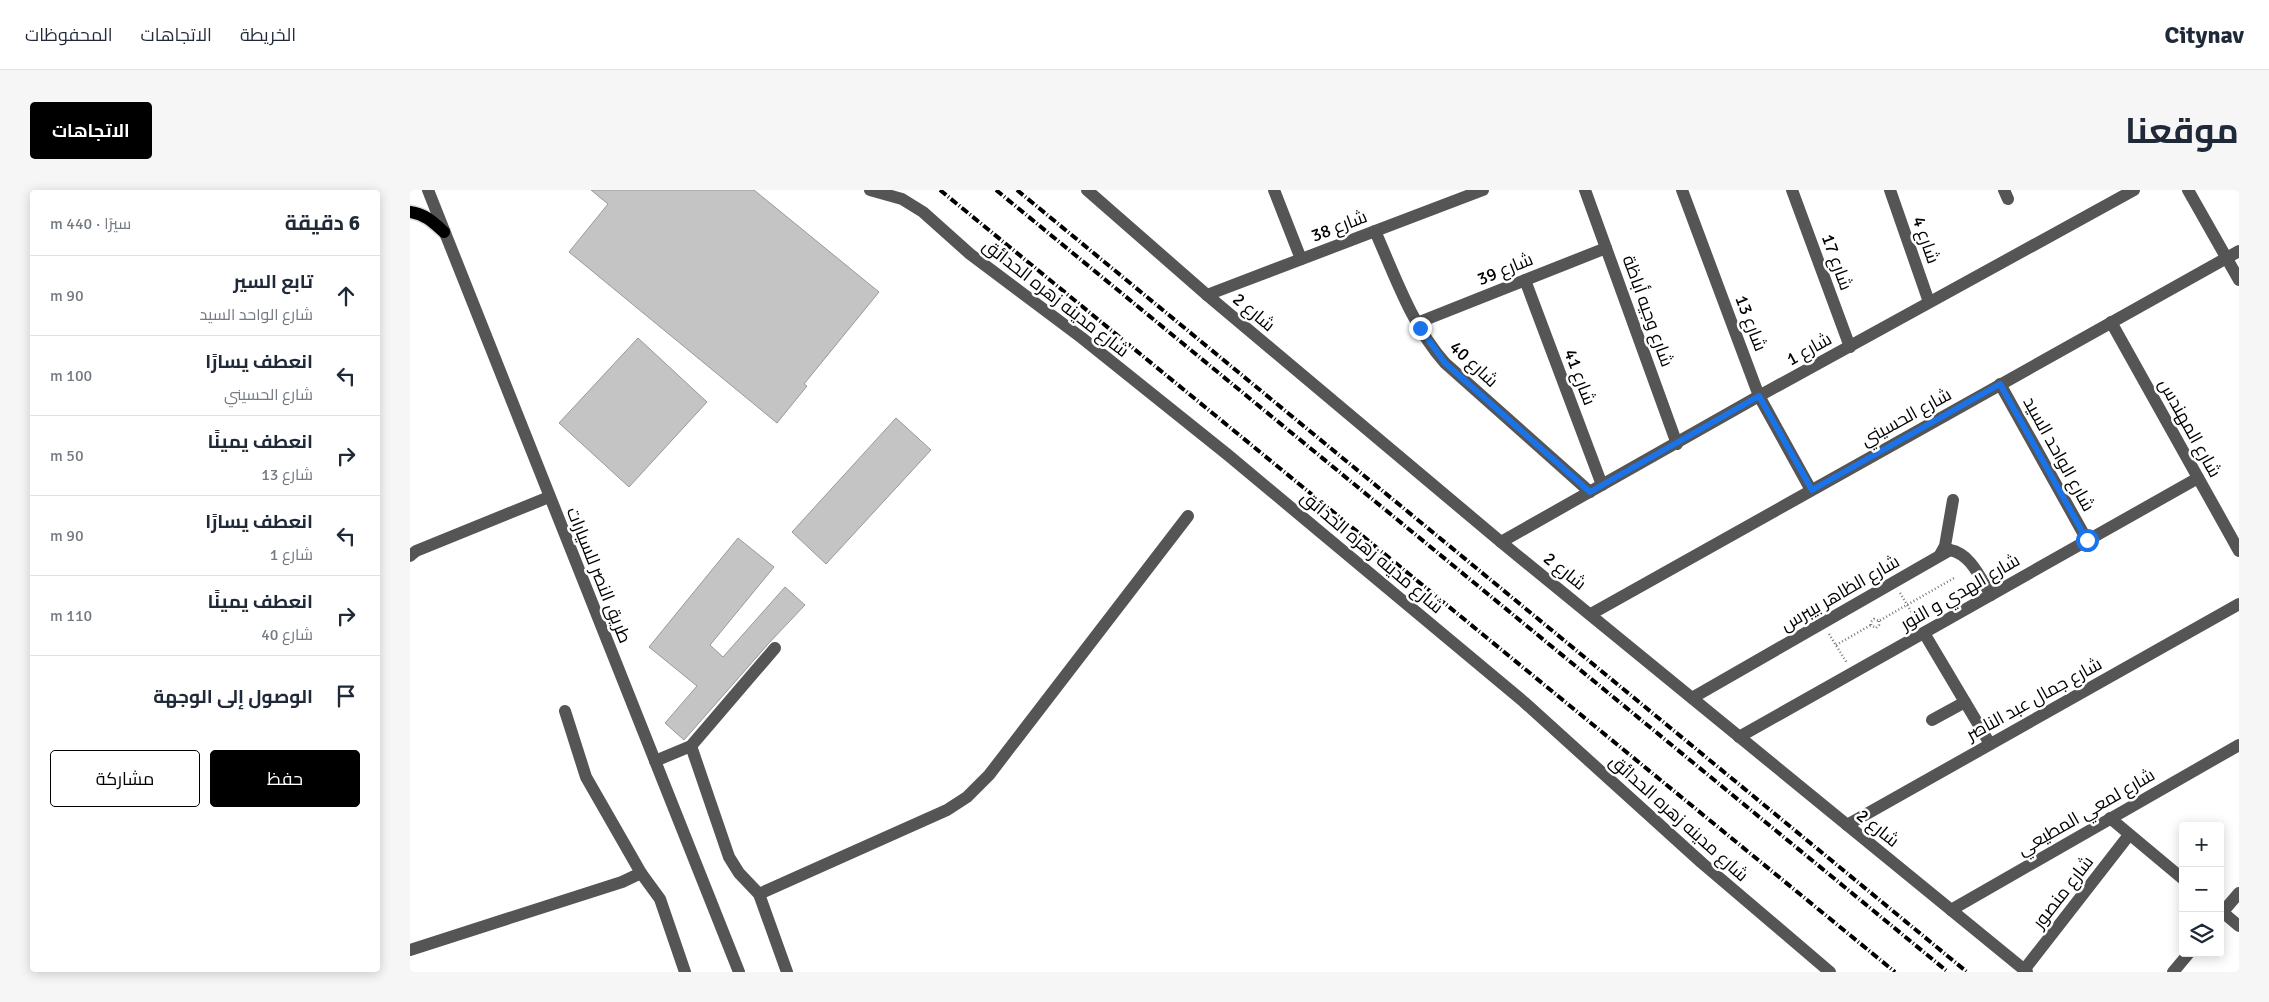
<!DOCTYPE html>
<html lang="ar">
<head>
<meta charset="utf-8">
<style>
  body { margin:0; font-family:Signika,Cairo,sans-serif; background:#f6f6f7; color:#1f2937; direction:rtl }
  .controls { position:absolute; right:15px; bottom:15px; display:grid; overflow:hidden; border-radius:5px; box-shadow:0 2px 12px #0003 }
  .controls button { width:45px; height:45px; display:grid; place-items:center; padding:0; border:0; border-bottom:1px solid #e0e1e3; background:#fff; color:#1f2937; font:25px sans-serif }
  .stop { position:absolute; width:15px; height:15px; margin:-11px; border:4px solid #1a73e8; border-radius:50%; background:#fff }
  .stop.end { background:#1a73e8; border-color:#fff; box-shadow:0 1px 5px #0008 }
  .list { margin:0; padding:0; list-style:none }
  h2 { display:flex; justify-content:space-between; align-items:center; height:65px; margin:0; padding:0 20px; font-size:21px }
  h2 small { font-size:16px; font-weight:400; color:#747a83 }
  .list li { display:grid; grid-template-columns:32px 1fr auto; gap:15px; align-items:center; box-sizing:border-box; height:80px; padding:0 20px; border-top:1px solid #e0e1e3 }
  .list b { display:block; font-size:19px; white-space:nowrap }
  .list p { margin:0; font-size:16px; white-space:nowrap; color:#747a83 }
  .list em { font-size:16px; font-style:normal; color:#747a83 }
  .actions { display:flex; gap:10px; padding:15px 20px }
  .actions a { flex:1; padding:11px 0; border:1px solid #000; border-radius:5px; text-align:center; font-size:18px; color:#000 }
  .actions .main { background:#000; color:#fff }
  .icon { flex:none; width:28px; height:28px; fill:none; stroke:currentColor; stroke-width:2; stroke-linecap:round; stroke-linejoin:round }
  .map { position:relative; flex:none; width:1829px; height:782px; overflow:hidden; direction:ltr; border-radius:5px }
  header { display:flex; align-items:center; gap:30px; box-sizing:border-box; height:70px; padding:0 25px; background:#fff; border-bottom:1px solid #e0e1e3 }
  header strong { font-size:24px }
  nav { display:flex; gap:28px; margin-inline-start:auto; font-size:18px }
  .intro { display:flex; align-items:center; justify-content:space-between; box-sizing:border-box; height:120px; padding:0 30px }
  h1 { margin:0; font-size:35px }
  .button { padding:12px 22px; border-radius:5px; background:#000; color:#fff; font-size:18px; font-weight:700 }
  main { display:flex; gap:30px; padding:0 30px }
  aside { flex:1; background:#fff; border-radius:5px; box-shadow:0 2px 12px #0003 }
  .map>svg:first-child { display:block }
  .building { fill:#c4c4c4; stroke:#999 }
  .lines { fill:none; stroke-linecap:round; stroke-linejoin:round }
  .major-casing { stroke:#dbdbdb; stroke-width:15 }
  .path { stroke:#777; stroke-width:2.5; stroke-dasharray:1 2.5; stroke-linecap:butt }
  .minor { stroke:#555; stroke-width:12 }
  .major { stroke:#000; stroke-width:12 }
  .rail { stroke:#000; stroke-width:4; stroke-dasharray:8 2.5 1 2.5; stroke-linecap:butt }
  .route { stroke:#1a73e8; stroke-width:6 }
  .labels { text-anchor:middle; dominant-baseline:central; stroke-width:5; stroke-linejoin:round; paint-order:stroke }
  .street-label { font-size:18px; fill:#000; stroke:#fff }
</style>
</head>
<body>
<header>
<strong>Citynav</strong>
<nav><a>الخريطة</a><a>الاتجاهات</a><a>المحفوظات</a></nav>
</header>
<div class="intro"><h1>موقعنا</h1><a class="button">الاتجاهات</a></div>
<main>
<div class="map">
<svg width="1829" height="782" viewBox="0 0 1829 782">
  <rect width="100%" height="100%" fill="#fff"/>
  <g class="building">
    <path d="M181,0H344L469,102L394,194L397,196L367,233L159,62L198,14Z"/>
    <path d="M228,148L297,212L219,297L149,233Z"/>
    <path d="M486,228L521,260L416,374L382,342Z"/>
    <path d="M328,348L364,377L300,455L313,467L375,397L395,415L359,453L274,550L255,533L287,496L239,457Z"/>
  </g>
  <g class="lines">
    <g class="major-casing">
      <path id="major" d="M0,22C15,24 23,32 34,42"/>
    </g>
    <g class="path">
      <path d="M1490,403L1508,433"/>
      <path d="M1469,431V435L1466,438L1461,435V432L1464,429L1469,431L1544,388"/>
      <path d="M1419,444L1437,473"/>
      <path d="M1426,455L1461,435"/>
    </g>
    <g class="minor">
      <path d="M18,0L329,782"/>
      <path d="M460,0L492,9L513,22L560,64L672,148L818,265L1114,512L1292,673L1420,782"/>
      <path d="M677,0L797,105L1091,352L1617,782"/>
      <path d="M864,0L891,69"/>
      <path d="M1175,0L1267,254"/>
      <path d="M1272,0L1349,206L1401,300"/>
      <path d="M1382,0L1440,157"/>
      <path d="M1480,0L1519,112"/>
      <path d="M1594,0L1598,9"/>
      <path d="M1778,0L1829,90"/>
      <path d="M965,41C985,86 1002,136 1035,173L1180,302"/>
      <path d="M1115,90L1192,295"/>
      <path d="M797,105L1073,0"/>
      <path d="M1701,132L1829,361"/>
      <path d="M1007,133L1196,58"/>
      <path d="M1590,194L1677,350"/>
      <path d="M1091,352L1349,206L1724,0"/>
      <path d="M1530,365L1535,356L1543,310"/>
      <path d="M0,366L6,361L139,307"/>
      <path d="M1181,424L1829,61"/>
      <path d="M1514,443L1580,554"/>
      <path d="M1282,508L1540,360C1561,364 1570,388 1581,405"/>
      <path d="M1522,530L1555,512"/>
      <path d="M1329,547L1788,288"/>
      <path d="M281,556L319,667L329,683L349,704L377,782"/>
      <path d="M245,571L281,556L365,458"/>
      <path d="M1700,628L1773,689"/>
      <path d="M1437,635L1829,414"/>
      <path d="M231,683L250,709L275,782"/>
      <path d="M349,704L537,620L557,607L579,585L778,326"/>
      <path d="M1541,720L1829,555"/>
      <path d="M1810,720L1829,736"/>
      <path d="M1810,725L1829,703"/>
      <path d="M0,760L212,692L231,683L176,587L155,521"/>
      <path d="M1614,780L1719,645"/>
      <path d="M1763,782L1779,763"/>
    </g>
    <use href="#major" class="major"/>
    <g class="rail">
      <path d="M530,0L1485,782"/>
      <path d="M586,0L1538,782"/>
      <path d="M607,0L1557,782"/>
    </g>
  </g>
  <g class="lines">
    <path class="route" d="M1010,138L1035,173L1180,302L1349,206L1402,300L1590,194L1677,350"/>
  </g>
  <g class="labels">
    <g class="street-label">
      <text transform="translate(929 36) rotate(-21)">شارع 38</text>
      <text transform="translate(1516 50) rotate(71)">شارع 4</text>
      <text transform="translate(1427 72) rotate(70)">شارع 17</text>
      <text transform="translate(1095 79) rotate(-22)">شارع 39</text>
      <text transform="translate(646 108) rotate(38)">شارع مدينه زهره الحدائق</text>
      <text transform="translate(1238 121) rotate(70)">شارع وجيه أباظة</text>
      <text transform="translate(844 122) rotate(40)">شارع 2</text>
      <text transform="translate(1341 133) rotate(69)">شارع 13</text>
      <text transform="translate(1399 159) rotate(-29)">شارع 1</text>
      <text transform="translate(1064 174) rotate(43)">شارع 40</text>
      <text transform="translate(1170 187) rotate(69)">شارع 41</text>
      <text transform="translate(1496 227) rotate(-29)">شارع الحسيني</text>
      <text transform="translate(1780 238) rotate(61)">شارع المهندس</text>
      <text transform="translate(1649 264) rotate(61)">شارع الواحد السيد</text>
      <text transform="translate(962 362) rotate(40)">شارع مدينه زهره الحدائق</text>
      <text transform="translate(1155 381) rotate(39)">شارع 2</text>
      <text transform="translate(189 385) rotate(68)">طريق النصر للسيارات</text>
      <text transform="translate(1550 402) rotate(-30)">شارع الهدي و النور</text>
      <text transform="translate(1430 403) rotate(-30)">شارع الظاهر بيبرس</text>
      <text transform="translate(1624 509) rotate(-29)">شارع جمال عبد الناصر</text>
      <text transform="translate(1676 622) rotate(-30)">شارع لمعي المطيعي</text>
      <text transform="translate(1269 628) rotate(42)">شارع مدينه زهره الحدائق</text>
      <text transform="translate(1468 638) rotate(39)">شارع 2</text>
      <text transform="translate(1653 702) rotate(-52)">شارع منصور</text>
    </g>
  </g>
</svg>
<div class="controls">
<button>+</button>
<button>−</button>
<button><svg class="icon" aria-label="layers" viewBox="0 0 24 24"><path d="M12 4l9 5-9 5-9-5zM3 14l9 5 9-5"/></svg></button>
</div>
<div class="stop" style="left:1677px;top:350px"></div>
<div class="stop end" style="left:1010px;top:138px"></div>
</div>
<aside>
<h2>6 دقيقة<small>سيرًا · 440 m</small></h2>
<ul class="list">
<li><svg class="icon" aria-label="ahead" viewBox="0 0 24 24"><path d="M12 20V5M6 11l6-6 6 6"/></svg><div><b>تابع السير</b><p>شارع الواحد السيد</p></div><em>90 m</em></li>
<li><svg class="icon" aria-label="left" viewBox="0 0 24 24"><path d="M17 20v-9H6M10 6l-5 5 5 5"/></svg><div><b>انعطف يسارًا</b><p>شارع الحسيني</p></div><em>100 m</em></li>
<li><svg class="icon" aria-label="right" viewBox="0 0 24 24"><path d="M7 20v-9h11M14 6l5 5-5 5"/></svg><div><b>انعطف يمينًا</b><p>شارع 13</p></div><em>50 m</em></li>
<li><svg class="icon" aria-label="left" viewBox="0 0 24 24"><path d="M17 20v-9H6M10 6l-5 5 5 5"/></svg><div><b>انعطف يسارًا</b><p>شارع 1</p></div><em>90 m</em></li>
<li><svg class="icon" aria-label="right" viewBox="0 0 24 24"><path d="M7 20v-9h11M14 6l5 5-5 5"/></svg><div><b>انعطف يمينًا</b><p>شارع 40</p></div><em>110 m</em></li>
<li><svg class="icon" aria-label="arrive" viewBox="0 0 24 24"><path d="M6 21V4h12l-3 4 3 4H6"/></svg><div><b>الوصول إلى الوجهة</b></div></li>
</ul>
<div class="actions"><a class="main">حفظ</a><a>مشاركة</a></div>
</aside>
</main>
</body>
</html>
